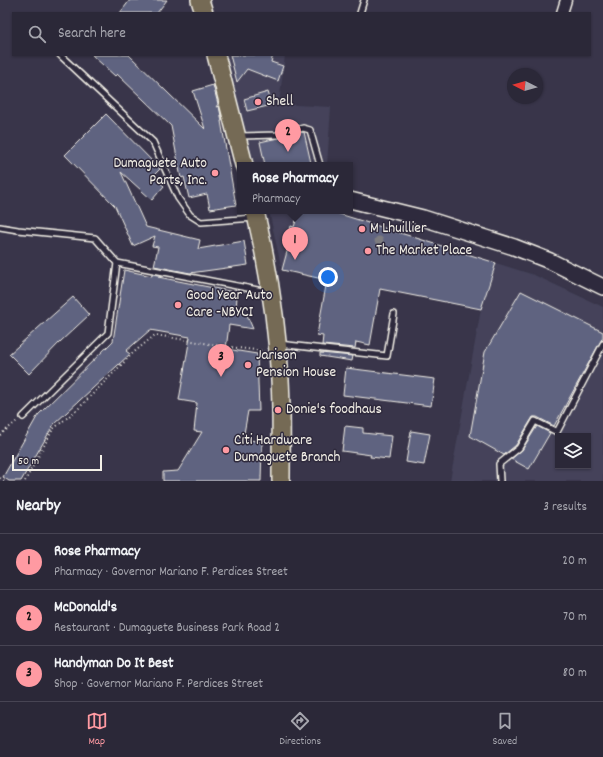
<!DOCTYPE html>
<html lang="en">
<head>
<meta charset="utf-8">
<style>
  body { margin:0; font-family:Dekko,sans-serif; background:#333040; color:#f1f3f6 }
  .controls { position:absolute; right:12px; bottom:12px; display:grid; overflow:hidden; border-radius:0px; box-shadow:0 1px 3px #0004 }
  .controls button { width:36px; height:36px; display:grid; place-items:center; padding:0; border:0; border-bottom:1px solid #474453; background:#2b2838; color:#f1f3f6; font:20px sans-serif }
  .compass { position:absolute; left:507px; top:68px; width:36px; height:36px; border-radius:50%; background:#2b2838; box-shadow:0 1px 3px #0004; rotate:276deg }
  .scale { position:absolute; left:12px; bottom:10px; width:90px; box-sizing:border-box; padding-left:4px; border:2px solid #f4f1e8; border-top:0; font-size:11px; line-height:14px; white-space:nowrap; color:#f4f1e8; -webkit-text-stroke:3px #2f2a3d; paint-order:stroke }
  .you { position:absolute; left:328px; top:277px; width:14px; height:14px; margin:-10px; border:3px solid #fff; border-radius:50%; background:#1a73e8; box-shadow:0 0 0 6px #1a73e833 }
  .badge { display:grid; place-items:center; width:26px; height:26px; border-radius:50%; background:#ff9aa2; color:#111; font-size:13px; font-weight:700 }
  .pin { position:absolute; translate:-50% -33px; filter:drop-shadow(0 1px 2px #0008) }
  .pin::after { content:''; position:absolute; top:21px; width:14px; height:12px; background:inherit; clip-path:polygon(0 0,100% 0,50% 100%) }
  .popup { position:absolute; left:237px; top:162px; width:116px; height:52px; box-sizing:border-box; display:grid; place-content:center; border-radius:0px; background:#2b2838; filter:drop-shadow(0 1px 3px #0005); font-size:13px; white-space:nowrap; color:#a6a6ae }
  .popup b { font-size:15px; color:#f1f3f6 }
  .popup::after { content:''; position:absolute; left:50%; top:100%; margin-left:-8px; border:8px solid transparent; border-top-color:#2b2838 }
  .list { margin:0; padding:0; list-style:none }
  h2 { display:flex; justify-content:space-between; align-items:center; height:52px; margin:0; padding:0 16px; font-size:17px }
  h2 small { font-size:13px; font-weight:400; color:#a6a6ae }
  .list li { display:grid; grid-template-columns:26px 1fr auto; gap:12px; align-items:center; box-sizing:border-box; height:56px; padding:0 16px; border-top:1px solid #474453 }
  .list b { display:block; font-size:15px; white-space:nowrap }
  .list p { margin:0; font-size:13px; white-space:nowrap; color:#a6a6ae }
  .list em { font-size:13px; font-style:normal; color:#a6a6ae }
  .icon { flex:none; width:22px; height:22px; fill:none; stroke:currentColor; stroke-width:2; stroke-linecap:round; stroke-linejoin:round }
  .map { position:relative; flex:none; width:603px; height:481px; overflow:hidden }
  .search { position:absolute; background:#2b2838; box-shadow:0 1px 3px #0004; left:12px; right:12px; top:12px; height:44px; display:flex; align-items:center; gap:10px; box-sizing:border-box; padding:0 14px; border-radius:0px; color:#a6a6ae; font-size:15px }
  .sheet { height:220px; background:#2b2838 }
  nav { display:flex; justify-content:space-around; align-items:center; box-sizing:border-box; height:56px; border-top:1px solid #474453; background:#2b2838; font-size:11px; color:#a6a6ae }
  nav a { display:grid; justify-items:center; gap:2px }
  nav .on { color:#ff9aa2 }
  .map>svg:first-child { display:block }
  .built { fill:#44435a; fill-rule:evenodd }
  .building { fill:#5f6380; stroke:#f4f1e8 }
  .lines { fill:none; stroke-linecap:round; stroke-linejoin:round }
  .lane-casing { stroke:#f4f1e8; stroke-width:8 }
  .street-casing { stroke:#f4f1e8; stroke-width:13 }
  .secondary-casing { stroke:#f4f1e8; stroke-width:18 }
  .primary-casing { stroke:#f4f1e8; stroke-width:20 }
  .path { stroke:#f4f1e8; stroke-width:2; stroke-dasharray:1 3; stroke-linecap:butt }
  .lane { stroke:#2f2a3d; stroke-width:5 }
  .street { stroke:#2f2a3d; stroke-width:10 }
  .secondary { stroke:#2f2a3d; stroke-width:15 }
  .primary { stroke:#746b55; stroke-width:17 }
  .tree { fill:#7d7c7f }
  .poi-dot { fill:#ff9aa2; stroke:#2f2a3d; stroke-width:1.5 }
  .labels { text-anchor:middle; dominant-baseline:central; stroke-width:3; stroke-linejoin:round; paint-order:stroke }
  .poi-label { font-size:15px; fill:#f4f1e8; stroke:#2f2a3d; text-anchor:start }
</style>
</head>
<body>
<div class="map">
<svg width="603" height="481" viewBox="0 0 603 481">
  <rect width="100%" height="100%" fill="#39354a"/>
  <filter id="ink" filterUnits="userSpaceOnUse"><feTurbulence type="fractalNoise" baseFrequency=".025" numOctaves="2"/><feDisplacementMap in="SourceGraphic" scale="8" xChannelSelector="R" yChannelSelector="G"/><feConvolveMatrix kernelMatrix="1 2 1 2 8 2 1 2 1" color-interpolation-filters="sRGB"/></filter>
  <g filter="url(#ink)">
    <g class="built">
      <path d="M224,55H285L279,104L331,107L327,165H253Z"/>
      <path d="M269,211H330L534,275L603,307V481H450L481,309L282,270ZM558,436H588V466H558Z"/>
    </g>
    <g class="building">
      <path d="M130,0H167L157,13H120Z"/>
      <path d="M92,55H129L205,129L193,91L213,85L218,104L216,107L219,106L222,121H221L236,205L210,209L207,194L189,198L184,177L181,178L171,126L117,74L115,76Z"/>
      <path d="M230,55H273L271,62L283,66L278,81L247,69L237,82Z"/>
      <path d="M268,92L272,105L247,111L244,99Z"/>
      <path d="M106,114L160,169L153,176L164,186L152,200L121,172L146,227L200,240L198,249L244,241L248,265L190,273L154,266L158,247L152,246L155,236L133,246L115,206L65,155Z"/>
      <path d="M304,132L311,163L300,165H265L260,142Z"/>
      <path d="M299,211H330L496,263L481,309L380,289L370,345L356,342L355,348L322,345L323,336L317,335L327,280L282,270L288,248L285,247L291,226L294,227Z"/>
      <path d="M124,270L152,276V274L164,276L158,277L234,292V296H237L236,311L247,315L253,329L229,325L226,349L257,354L259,411H248L243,439L262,442L261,481H163V472L178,471L202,432L194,431L197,403L179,400L190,337L150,330L126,351L130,354L54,424L21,481H9L3,477L38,415L113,341Z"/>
      <path d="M521,291L603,332V337L554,426L537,417H533L516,445L504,455L470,436L485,352Z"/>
      <path d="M73,297L89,315L61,341L29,374L9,354Z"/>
      <path d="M320,353L353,356L352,361L320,356Z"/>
      <path d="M346,368L435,379L431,406L343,395Z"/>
      <path d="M345,426L363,428V433L392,436L389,459L370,457L371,455L342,451Z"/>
      <path d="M537,426L550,433L529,469L511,459L522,450Z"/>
      <path d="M411,431L430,434L424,465L406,462Z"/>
    </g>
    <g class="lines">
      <g class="lane-casing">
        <g id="lane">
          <path d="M360,13L364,0"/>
          <path d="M60,55L153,142L178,198L190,215L201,222L254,218"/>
          <path d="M239,136L277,135L303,128L310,130L320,165"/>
          <path d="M0,227L18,230L95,238L117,263L268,292"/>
          <path d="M279,344L387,356L394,314"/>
          <path d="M23,417L108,333L117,263"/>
          <path d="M500,481L499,464L519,448L535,421L557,432L603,344"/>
        </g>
      </g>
      <g class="street-casing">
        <path id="street" d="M562,13L566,0"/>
      </g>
      <g class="secondary-casing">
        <path id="secondary" d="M350,200L423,218L514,247L550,261L603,287"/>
      </g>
      <g class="primary-casing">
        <g id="primary">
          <path d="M200,0L204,13"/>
          <path d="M216,55L244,165"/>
          <path d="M255,211C268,266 277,323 280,380C282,414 281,447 281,481"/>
        </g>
      </g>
      <g class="path">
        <path d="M0,435L17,421"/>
        <path d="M0,478L5,481"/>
        <path d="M25,481L53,429L78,409L133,353L155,335L229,347L264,351"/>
      </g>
      <use href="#lane" class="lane"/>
      <use href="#street" class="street"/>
      <use href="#secondary" class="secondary"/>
      <use href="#primary" class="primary"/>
    </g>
    <circle class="tree" cx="379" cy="241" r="4.5"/>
  </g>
  <g class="poi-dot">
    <circle cx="258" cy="102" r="4"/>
    <circle cx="215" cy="173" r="4"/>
    <circle cx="362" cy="229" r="4"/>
    <circle cx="368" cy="251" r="4"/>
    <circle cx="178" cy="305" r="4"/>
    <circle cx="248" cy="365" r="4"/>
    <circle cx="278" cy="410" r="4"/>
    <circle cx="226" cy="450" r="4"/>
  </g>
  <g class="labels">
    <g class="poi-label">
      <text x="266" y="102">Shell</text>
      <text x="207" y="164" text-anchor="end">Dumaguete Auto<tspan x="207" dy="17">Parts, Inc.</tspan></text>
      <text x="370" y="229">M Lhuillier</text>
      <text x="376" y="251">The Market Place</text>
      <text x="186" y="296">Good Year Auto<tspan x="186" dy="17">Care -NBYCI</tspan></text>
      <text x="256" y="356">Jarison<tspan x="256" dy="17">Pension House</tspan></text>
      <text x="286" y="410">Donie's foodhaus</text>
      <text x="234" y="441">Citi Hardware<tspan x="234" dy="17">Dumaguete Branch</tspan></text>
    </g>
  </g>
</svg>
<div class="controls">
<button><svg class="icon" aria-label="layers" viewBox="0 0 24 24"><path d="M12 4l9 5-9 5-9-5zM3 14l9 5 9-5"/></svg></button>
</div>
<svg class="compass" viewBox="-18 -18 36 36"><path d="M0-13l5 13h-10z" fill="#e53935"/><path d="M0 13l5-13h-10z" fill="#a6a6ae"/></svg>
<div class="scale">50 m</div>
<div class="you"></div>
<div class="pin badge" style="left:295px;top:260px">1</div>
<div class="popup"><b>Rose Pharmacy</b>Pharmacy</div>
<div class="pin badge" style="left:288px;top:152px">2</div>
<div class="pin badge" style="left:221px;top:377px">3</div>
<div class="search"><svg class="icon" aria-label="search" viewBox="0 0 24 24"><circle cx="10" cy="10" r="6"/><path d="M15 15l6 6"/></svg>Search here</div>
</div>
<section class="sheet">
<h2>Nearby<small>3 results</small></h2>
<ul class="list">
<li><span class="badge">1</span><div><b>Rose Pharmacy</b><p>Pharmacy · Governor Mariano F. Perdices Street</p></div><em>20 m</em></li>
<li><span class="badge">2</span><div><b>McDonald's</b><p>Restaurant · Dumaguete Business Park Road 2</p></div><em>70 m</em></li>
<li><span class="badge">3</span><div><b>Handyman Do It Best</b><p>Shop · Governor Mariano F. Perdices Street</p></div><em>80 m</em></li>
</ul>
</section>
<nav>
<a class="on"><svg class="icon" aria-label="map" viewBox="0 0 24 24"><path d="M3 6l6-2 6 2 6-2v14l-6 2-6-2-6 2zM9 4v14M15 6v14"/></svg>Map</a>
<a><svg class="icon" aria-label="directions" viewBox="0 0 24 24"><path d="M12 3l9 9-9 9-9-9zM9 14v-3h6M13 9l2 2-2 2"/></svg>Directions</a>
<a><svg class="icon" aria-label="saved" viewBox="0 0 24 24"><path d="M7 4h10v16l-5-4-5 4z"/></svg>Saved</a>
</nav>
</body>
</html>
